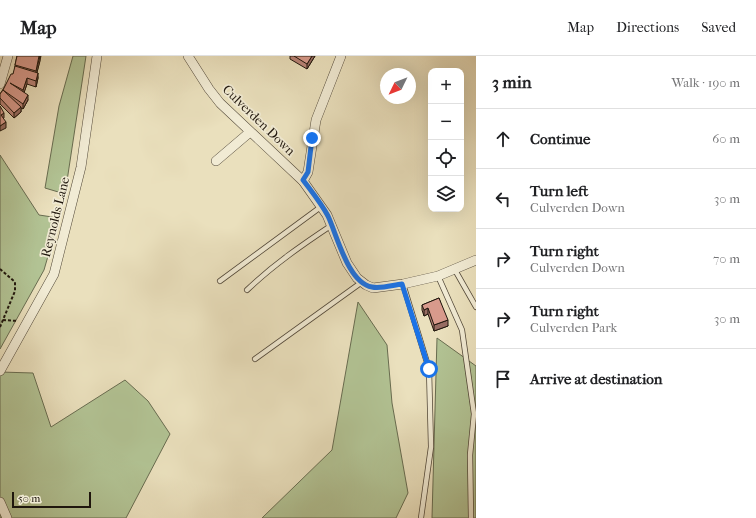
<!DOCTYPE html>
<html lang="en">
<head>
<meta charset="utf-8">
<style>
  body { margin:0; font-family:"IM FELL French Canon",serif; background:#f6f6f6; color:#202124 }
  .controls { position:absolute; right:12px; top:12px; display:grid; overflow:hidden; border-radius:8px; box-shadow:0 4px 16px #0002 }
  .controls button { width:36px; height:36px; display:grid; place-items:center; padding:0; border:0; border-bottom:1px solid #e0e0e0; background:#fff; color:#202124; font:20px sans-serif }
  .compass { position:absolute; left:380px; top:12px; width:36px; height:36px; border-radius:50%; background:#fff; box-shadow:0 4px 16px #0002; rotate:227deg }
  .scale { position:absolute; left:12px; bottom:10px; width:79px; box-sizing:border-box; padding-left:4px; border:2px solid #1f160d; border-top:0; font-size:11px; line-height:14px; white-space:nowrap; color:#1f160d; -webkit-text-stroke:3px #f1ebd4; paint-order:stroke }
  .stop { position:absolute; width:12px; height:12px; margin:-9px; border:3px solid #1a73e8; border-radius:50%; background:#fff }
  .stop.end { background:#1a73e8; border-color:#fff; box-shadow:0 1px 4px #0008 }
  .list { margin:0; padding:0; list-style:none }
  h2 { display:flex; justify-content:space-between; align-items:center; height:52px; margin:0; padding:0 16px; font-size:17px }
  h2 small { font-size:13px; font-weight:400; color:#757577 }
  .list li { display:grid; grid-template-columns:26px 1fr auto; gap:12px; align-items:center; box-sizing:border-box; height:60px; padding:0 16px; border-top:1px solid #e0e0e0 }
  .list b { display:block; font-size:15px; white-space:nowrap }
  .list p { margin:0; font-size:13px; white-space:nowrap; color:#757577 }
  .list em { font-size:13px; font-style:normal; color:#757577 }
  .icon { flex:none; width:22px; height:22px; fill:none; stroke:currentColor; stroke-width:2; stroke-linecap:round; stroke-linejoin:round }
  .map { position:relative; flex:none; width:476px; height:462px; overflow:hidden }
  header { display:flex; align-items:center; gap:24px; box-sizing:border-box; height:56px; padding:0 20px; background:#fff; border-bottom:1px solid #e0e0e0 }
  header strong { font-size:19px }
  nav { display:flex; gap:22px; margin-inline-start:auto; font-size:14px }
  main { display:flex }
  aside { flex:1; background:#fff }
  .map>svg:first-child { display:block }
  .green { fill:#b2c394; stroke:#686c50 }
  .lines { fill:none; stroke-linecap:round; stroke-linejoin:round }
  .service-casing { stroke:#524839; stroke-width:6 }
  .minor-casing { stroke:#524839; stroke-width:10 }
  .path { stroke:#1f160d; stroke-width:2; stroke-dasharray:3 2; stroke-linecap:butt }
  .service { stroke:#f1ebd4; stroke-width:4.5 }
  .minor { stroke:#f1ebd4; stroke-width:9 }
  .wall { fill:#ba8478; stroke:#1f160d }
  .shaded-wall { fill:#976c62; stroke:#1f160d }
  .building { fill:#d89a8c; stroke:#1f160d }
  .route { stroke:#1a73e8; stroke-width:5 }
  .labels { text-anchor:middle; dominant-baseline:central; stroke-width:3.5; stroke-linejoin:round; paint-order:stroke }
  .street-label { font-size:13px; fill:#1f160d; stroke:#f1ebd4 }
</style>
</head>
<body>
<header>
<strong>Map</strong>
<nav><a>Map</a><a>Directions</a><a>Saved</a></nav>
</header>
<main>
<div class="map">
<svg width="476" height="462" viewBox="0 0 476 462">
  <rect width="100%" height="100%" fill="#eae0bd"/>
  <filter id="stains"><feTurbulence type="fractalNoise" baseFrequency=".005" numOctaves="4"/><feColorMatrix values="0 0 0 0 .2 0 0 0 0 .09 0 0 0 0 .02 0 0 0 .5 -.17"/></filter>
  <radialGradient id="worn" r=".72"><stop offset=".6" stop-color="#630" stop-opacity="0"/><stop offset="1" stop-color="#630" stop-opacity=".3"/></radialGradient>
  <g class="green">
    <path d="M73,0H86L65,138L45,132L59,50Z"/>
    <path d="M0,99L39,159L59,162L44,214L0,293Z"/>
    <path d="M358,246L387,289L392,347L408,437L396,462H262L332,394Z"/>
    <path d="M437,282L476,310V462H432Z"/>
    <path d="M0,316L33,317L51,371L125,324L148,345L170,378L126,462H0Z"/>
  </g>
  <g class="lines">
    <g class="service-casing">
      <g id="service">
        <path d="M455,214L476,251"/>
        <path d="M438,220L462,274L474,358L470,399L471,462"/>
        <path d="M220,225L322,150"/>
        <path d="M403,228L429,313L431,391L421,462"/>
        <path d="M247,234C273,209 302,189 332,169"/>
        <path d="M255,303L362,226"/>
      </g>
    </g>
    <g class="minor-casing">
      <g id="minor">
        <path d="M188,0L209,33L220,47L303,125L327,159L347,207L357,222L366,229L373,232L403,228L438,220L476,204"/>
        <path d="M0,28L8,0"/>
        <path d="M216,105L250,76"/>
        <path d="M303,125L308,116L316,64L341,0"/>
        <path d="M0,315L54,218L81,111L97,0"/>
        <path d="M0,446L7,462"/>
      </g>
    </g>
    <g class="path">
      <path d="M0,213L15,226V235L0,271"/>
      <path d="M3,264L18,265"/>
    </g>
    <use href="#service" class="service"/>
    <use href="#minor" class="minor"/>
  </g>
  <g class="wall">
    <path d="M17,0H41L37,16L38,22L36,31L27,28L24,36L28,44L23,53L21,52V56L14,62L0,48V38L13,18L15,13V9Z"/>
    <path d="M290,0H315L307,13L290,3Z"/>
    <path d="M439,242L448,270L434,275L428,258L424,260L422,254V249Z"/>
  </g>
  <g class="shaded-wall">
    <path d="M40,0V5L36,20V15Z"/>
    <path d="M312,0H315L307,13V8Z"/>
    <path d="M38,17V22L36,31V25Z"/>
    <path d="M27,22V28L23,40V34Z"/>
    <path d="M28,39V44L23,53V48Z"/>
    <path d="M21,51V56L14,62V57Z"/>
    <path d="M4,57V62L1,64V59Z"/>
    <path d="M6,66V72L0,75V70Z"/>
    <path d="M428,252V258L424,260V254Z"/>
    <path d="M448,264V270L434,275V269Z"/>
  </g>
  <g class="building">
    <path d="M17,0H39L36,15L15,9Z"/>
    <path d="M294,0H312L307,8Z"/>
    <path d="M15,10L38,17L36,25L27,22L23,34L10,27L28,39L23,48L3,34L11,18H13Z"/>
    <path d="M3,34L21,51L14,57L0,42V38Z"/>
    <path d="M0,50L4,57L1,59L6,66L0,70Z"/>
    <path d="M439,242L448,264L434,269L428,252L424,254L422,249Z"/>
  </g>
  <g class="lines">
    <path class="route" d="M312,82L308,116L303,124C312,136 321,147 328,160C337,179 348,227 372,231C381,233 393,229 402,228L429,313"/>
  </g>
  <g class="labels">
    <g class="street-label">
      <text transform="translate(259 64) rotate(44)">Culverden Down</text>
      <text transform="translate(55 161) rotate(-76)">Reynolds Lane</text>
    </g>
  </g>
  <rect width="100%" height="100%" filter="url(#stains)"/>
  <rect width="100%" height="100%" fill="url(#worn)"/>
</svg>
<div class="controls">
<button>+</button>
<button>−</button>
<button><svg class="icon" aria-label="locate" viewBox="0 0 24 24"><circle cx="12" cy="12" r="6"/><path d="M12 2v4M12 18v4M2 12h4M18 12h4"/></svg></button>
<button><svg class="icon" aria-label="layers" viewBox="0 0 24 24"><path d="M12 4l9 5-9 5-9-5zM3 14l9 5 9-5"/></svg></button>
</div>
<svg class="compass" viewBox="-18 -18 36 36"><path d="M0-13l5 13h-10z" fill="#e53935"/><path d="M0 13l5-13h-10z" fill="#757577"/></svg>
<div class="scale">50 m</div>
<div class="stop" style="left:429px;top:313px"></div>
<div class="stop end" style="left:312px;top:82px"></div>
</div>
<aside>
<h2>3 min<small>Walk · 190 m</small></h2>
<ul class="list">
<li><svg class="icon" aria-label="ahead" viewBox="0 0 24 24"><path d="M12 20V5M6 11l6-6 6 6"/></svg><div><b>Continue</b></div><em>60 m</em></li>
<li><svg class="icon" aria-label="left" viewBox="0 0 24 24"><path d="M17 20v-9H6M10 6l-5 5 5 5"/></svg><div><b>Turn left</b><p>Culverden Down</p></div><em>30 m</em></li>
<li><svg class="icon" aria-label="right" viewBox="0 0 24 24"><path d="M7 20v-9h11M14 6l5 5-5 5"/></svg><div><b>Turn right</b><p>Culverden Down</p></div><em>70 m</em></li>
<li><svg class="icon" aria-label="right" viewBox="0 0 24 24"><path d="M7 20v-9h11M14 6l5 5-5 5"/></svg><div><b>Turn right</b><p>Culverden Park</p></div><em>30 m</em></li>
<li><svg class="icon" aria-label="arrive" viewBox="0 0 24 24"><path d="M6 21V4h12l-3 4 3 4H6"/></svg><div><b>Arrive at destination</b></div></li>
</ul>
</aside>
</main>
</body>
</html>
